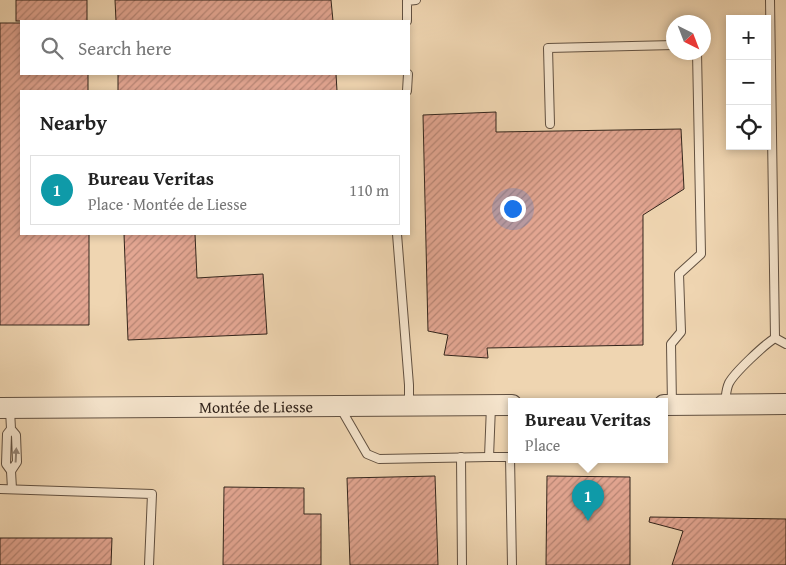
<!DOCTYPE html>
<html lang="en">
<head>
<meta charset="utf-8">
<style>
  body { margin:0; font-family:"Gentium Book Plus",serif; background:#f6f6f6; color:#222 }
  .controls { position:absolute; right:15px; top:15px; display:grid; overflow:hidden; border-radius:0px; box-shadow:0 2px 8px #0003 }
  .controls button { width:45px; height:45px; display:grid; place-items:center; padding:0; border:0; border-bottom:1px solid #e0e0e0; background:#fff; color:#222; font:25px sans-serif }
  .compass { position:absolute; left:666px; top:15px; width:45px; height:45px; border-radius:50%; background:#fff; box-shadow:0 2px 8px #0003; rotate:138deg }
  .you { position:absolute; left:512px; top:208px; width:18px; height:18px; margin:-12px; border:4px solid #fff; border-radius:50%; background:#1a73e8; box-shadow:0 0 0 8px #1a73e833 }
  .badge { display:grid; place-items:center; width:32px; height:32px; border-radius:50%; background:#0f766e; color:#fff; font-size:16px; font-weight:700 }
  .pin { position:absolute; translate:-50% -41px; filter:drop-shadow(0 1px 2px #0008) }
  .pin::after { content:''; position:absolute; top:26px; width:18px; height:15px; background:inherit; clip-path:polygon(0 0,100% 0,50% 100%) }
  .popup { position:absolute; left:508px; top:398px; width:160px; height:65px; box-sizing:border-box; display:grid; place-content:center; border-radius:0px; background:#fff; filter:drop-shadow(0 1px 4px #0005); font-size:16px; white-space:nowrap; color:#767676 }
  .popup b { font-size:19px; color:#222 }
  .popup::after { content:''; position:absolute; left:50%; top:100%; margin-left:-10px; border:10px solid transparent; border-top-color:#fff }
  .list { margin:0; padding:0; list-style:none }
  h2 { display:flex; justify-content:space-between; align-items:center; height:65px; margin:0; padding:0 20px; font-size:21px }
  h2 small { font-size:16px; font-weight:400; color:#767676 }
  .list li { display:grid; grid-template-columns:32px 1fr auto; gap:15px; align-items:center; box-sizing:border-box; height:70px; margin:0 10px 10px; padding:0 10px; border:1px solid #e0e0e0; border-radius:0px }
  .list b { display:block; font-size:19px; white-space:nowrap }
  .list p { margin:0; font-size:16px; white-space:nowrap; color:#767676 }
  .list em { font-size:16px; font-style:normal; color:#767676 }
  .icon { flex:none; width:28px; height:28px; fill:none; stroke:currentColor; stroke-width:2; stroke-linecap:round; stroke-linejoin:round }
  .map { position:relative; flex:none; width:786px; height:565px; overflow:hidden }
  .search { position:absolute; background:#fff; box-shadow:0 2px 8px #0003; left:20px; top:20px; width:390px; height:55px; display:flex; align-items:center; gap:12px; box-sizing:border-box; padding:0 18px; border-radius:0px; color:#767676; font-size:19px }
  .panel { position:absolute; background:#fff; box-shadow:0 2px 8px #0003; left:20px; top:90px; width:390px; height:145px; border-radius:0px }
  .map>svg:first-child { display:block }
  .building { fill:url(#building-hatch); stroke:#33251c }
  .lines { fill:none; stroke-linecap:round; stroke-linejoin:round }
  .service-casing { stroke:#625141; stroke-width:10 }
  .tertiary-casing { stroke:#625141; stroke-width:22 }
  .service { stroke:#f5e4cc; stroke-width:8 }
  .tertiary { stroke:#f5e4cc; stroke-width:20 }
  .oneway { fill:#948474 }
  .labels { text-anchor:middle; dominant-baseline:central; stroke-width:4; stroke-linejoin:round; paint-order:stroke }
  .street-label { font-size:16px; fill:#33251c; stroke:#f5e4cc }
</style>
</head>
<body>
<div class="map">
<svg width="786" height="565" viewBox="0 0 786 565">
  <defs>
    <pattern id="building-hatch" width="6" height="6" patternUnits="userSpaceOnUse" patternTransform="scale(1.25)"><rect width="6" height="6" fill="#e3a692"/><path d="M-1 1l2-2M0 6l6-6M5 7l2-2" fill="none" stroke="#b98776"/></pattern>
  </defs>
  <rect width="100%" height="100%" fill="#efd5b1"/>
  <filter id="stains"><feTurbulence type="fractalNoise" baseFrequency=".004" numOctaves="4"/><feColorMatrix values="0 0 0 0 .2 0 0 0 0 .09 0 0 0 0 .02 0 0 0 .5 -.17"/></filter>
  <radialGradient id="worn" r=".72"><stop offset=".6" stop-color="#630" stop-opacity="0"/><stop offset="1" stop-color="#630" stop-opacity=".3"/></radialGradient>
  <g class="building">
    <rect x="16" y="0" width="71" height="21"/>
    <path d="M115,0H331L333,21H116Z"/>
    <path d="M0,23H21V74H88V91H21V234H89V325H0Z"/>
    <path d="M118,74H336L337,91H118Z"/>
    <path d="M496,112V132L681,129L684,189L643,215V345L487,348L488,358L444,355L448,335L428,331L423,115Z"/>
    <path d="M124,234H195L197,278L263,274L267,334L128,340Z"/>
    <path d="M435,476L438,565H350L347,478Z"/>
    <path d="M547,476L630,477V565H546Z"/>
    <path d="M224,487L304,488V514H321V565H223Z"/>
    <path d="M650,517L786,519V565H672L683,531L649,522Z"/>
    <path d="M0,538H112L111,565H0Z"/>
  </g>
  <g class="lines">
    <g class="service-casing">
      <g id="service">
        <path d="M770,0L775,338"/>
        <path d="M407,21V1L416,0"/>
        <path d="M407,91L408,74"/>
        <path d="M550,124L548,48L674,45"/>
        <path d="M397,234L409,385V404"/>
        <path d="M725,403C726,396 726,389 729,383C735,372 764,345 775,338L786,344"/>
        <path d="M672,405L671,344L681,332L679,274L701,254L697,52"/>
        <path d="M491,406L489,457H512"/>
        <path d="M341,409L367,454L379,459L489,457"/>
        <path d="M10,410L11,429L7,434L6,464L11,471L17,462L16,435L11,429"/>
        <path d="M461,457L462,565"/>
        <path d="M510,457L512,565"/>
        <path d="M11,471L12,489"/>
        <path d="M0,489L152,494L149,565"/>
      </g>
    </g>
    <g class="tertiary-casing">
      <g id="tertiary">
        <path d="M664,405L786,404"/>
        <path id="s1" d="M0,408L512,405"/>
      </g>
    </g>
    <use href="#service" class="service"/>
    <use href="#tertiary" class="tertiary"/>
  </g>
  <defs><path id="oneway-solid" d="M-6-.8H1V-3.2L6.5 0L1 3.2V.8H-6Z" transform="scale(1.25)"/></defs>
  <use class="oneway" href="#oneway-solid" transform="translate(16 455) rotate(-87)"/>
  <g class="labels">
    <g class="street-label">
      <text stroke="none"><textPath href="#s1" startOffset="256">Montée de Liesse</textPath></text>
    </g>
  </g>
  <rect width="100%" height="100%" filter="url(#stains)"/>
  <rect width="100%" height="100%" fill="url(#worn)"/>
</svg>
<div class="controls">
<button>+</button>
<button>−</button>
<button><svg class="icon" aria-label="locate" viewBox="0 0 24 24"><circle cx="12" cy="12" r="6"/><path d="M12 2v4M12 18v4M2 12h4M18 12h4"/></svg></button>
</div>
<svg class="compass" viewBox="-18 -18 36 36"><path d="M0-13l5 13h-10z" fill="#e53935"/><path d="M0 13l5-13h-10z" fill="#767676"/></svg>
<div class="you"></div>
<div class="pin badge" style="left:588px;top:521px;background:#0f9aa8">1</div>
<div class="popup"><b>Bureau Veritas</b>Place</div>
<div class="search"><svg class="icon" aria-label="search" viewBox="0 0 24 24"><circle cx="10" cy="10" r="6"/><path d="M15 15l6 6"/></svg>Search here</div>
<section class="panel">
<h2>Nearby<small></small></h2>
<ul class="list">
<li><span class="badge" style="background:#0f9aa8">1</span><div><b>Bureau Veritas</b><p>Place · Montée de Liesse</p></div><em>110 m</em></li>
</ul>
</section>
</div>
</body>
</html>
